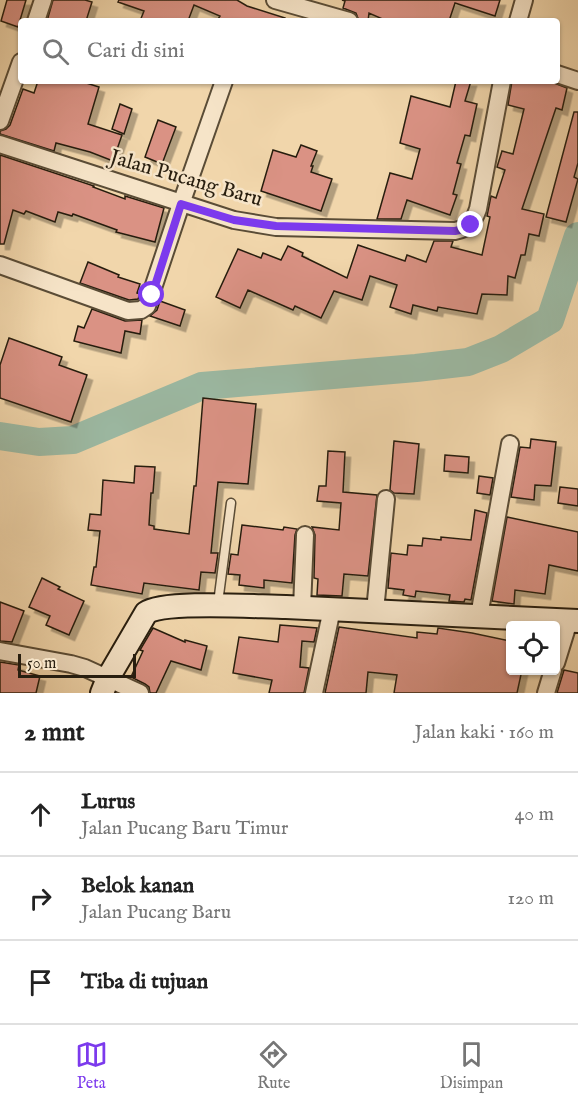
<!DOCTYPE html>
<html lang="id">
<head>
<meta charset="utf-8">
<style>
  body { margin:0; font-family:"IM FELL English",serif; background:#f2f2f2; color:#222 }
  .controls { position:absolute; right:18px; bottom:18px; display:grid; overflow:hidden; border-radius:6px; box-shadow:0 2px 4px #0004 }
  .controls button { width:54px; height:54px; display:grid; place-items:center; padding:0; border:0; border-bottom:2px solid #e0e0e0; background:#fff; color:#222; font:30px sans-serif }
  .scale { position:absolute; left:18px; bottom:15px; width:118px; box-sizing:border-box; padding-left:6px; border:3px solid #281e0f; border-top:0; font-size:16px; line-height:21px; white-space:nowrap; color:#281e0f; -webkit-text-stroke:4px #f6e4c8; paint-order:stroke }
  .stop { position:absolute; width:18px; height:18px; margin:-14px; border:4px solid #7c3aed; border-radius:50%; background:#fff }
  .stop.end { background:#7c3aed; border-color:#fff; box-shadow:0 2px 6px #0008 }
  .list { margin:0; padding:0; list-style:none }
  h2 { display:flex; justify-content:space-between; align-items:center; height:78px; margin:0; padding:0 24px; font-size:26px }
  h2 small { font-size:20px; font-weight:400; color:#767676 }
  .list li { display:grid; grid-template-columns:39px 1fr auto; gap:18px; align-items:center; box-sizing:border-box; height:84px; padding:0 24px; border-top:2px solid #e0e0e0 }
  .list b { display:block; font-size:22px; white-space:nowrap }
  .list p { margin:0; font-size:20px; white-space:nowrap; color:#767676 }
  .list em { font-size:20px; font-style:normal; color:#767676 }
  .icon { flex:none; width:33px; height:33px; fill:none; stroke:currentColor; stroke-width:2; stroke-linecap:round; stroke-linejoin:round }
  .map { position:relative; flex:none; width:578px; height:693px; overflow:hidden }
  .search { position:absolute; background:#fff; box-shadow:0 2px 4px #0004; left:18px; right:18px; top:18px; height:66px; display:flex; align-items:center; gap:15px; box-sizing:border-box; padding:0 21px; border-radius:6px; color:#767676; font-size:22px }
  .sheet { height:330px; background:#fff }
  nav { display:flex; justify-content:space-around; align-items:center; box-sizing:border-box; height:84px; border-top:2px solid #e0e0e0; background:#fff; font-size:16px; color:#767676 }
  nav a { display:grid; justify-items:center; gap:3px }
  nav .on { color:#7c3aed }
  .map>svg:first-child { display:block }
  .lines { fill:none; stroke-linecap:round; stroke-linejoin:round }
  .river { stroke:#9cbaa4; stroke-width:28 }
  .building { fill:#da9284; stroke:#281e0f; stroke-width:1.5; filter:url(#shadow) }
  .service-casing { stroke:#5a4c36; stroke-width:11 }
  .minor-casing { stroke:#5a4c36; stroke-width:20 }
  .secondary-casing { stroke:#281e0f; stroke-width:26 }
  .service { stroke:#f6e4c8; stroke-width:8 }
  .minor { stroke:#f6e4c8; stroke-width:16 }
  .secondary { stroke:#f6e4c8; stroke-width:22 }
  .route { stroke:#7c3aed; stroke-width:8 }
  .labels { text-anchor:middle; dominant-baseline:central; stroke-width:5; stroke-linejoin:round; paint-order:stroke }
  .street-label { font-size:21px; fill:#281e0f; stroke:#f6e4c8 }
</style>
</head>
<body>
<div class="map">
<svg width="578" height="693" viewBox="0 0 578 693">
  <defs>
    <filter id="shadow"><feDropShadow dx="5.5" dy="5.5" stdDeviation="0" flood-color="#0004"/></filter>
  </defs>
  <rect width="100%" height="100%" fill="#f1d6ab"/>
  <filter id="stains"><feTurbulence type="fractalNoise" baseFrequency=".00333" numOctaves="4"/><feColorMatrix values="0 0 0 0 .2 0 0 0 0 .09 0 0 0 0 .02 0 0 0 .5 -.17"/></filter>
  <radialGradient id="worn" r=".72"><stop offset=".6" stop-color="#630" stop-opacity="0"/><stop offset="1" stop-color="#630" stop-opacity=".3"/></radialGradient>
  <g class="lines">
    <path class="river" d="M0,436L39,442L73,440L202,386L416,368L468,362L501,349L550,320L578,236"/>
  </g>
  <g class="building">
    <path d="M7,0H26L18,27L1,21Z"/>
    <path d="M53,0H85L92,2L86,21H47Z"/>
    <path d="M119,0H237L247,6L285,18L284,21H217L220,16L194,5L188,21H140L144,11L118,2Z"/>
    <path d="M342,0H500L495,16L455,3L449,21H387L369,13L368,21H359L356,13L343,8L345,1Z"/>
    <path d="M38,81H80L99,87L88,124L122,135L113,161L90,152L56,143L54,151L0,134V131L6,129L10,125L23,89L34,93Z"/>
    <path d="M456,81H471L465,101L477,104L470,136L465,135L457,163L461,164L453,194L457,195L450,215L407,200L401,219H377L390,173L412,179L420,149L400,143L411,96L450,107Z"/>
    <path d="M512,81H549L567,88L562,110L556,108L522,209L544,214L539,236L529,234L525,255H521L515,278L508,276L507,295L482,294L477,314L438,307L437,311L413,305L411,314L390,307L397,285L370,276L362,300L334,291L321,318L295,306L293,310L248,290L240,308L216,297L238,249L261,258L263,253L281,260L288,246L303,253L302,256L347,278L358,245L405,261L407,255L426,262L434,241H453L451,247L482,255L490,217L487,216L491,196L496,198L505,170L497,167L502,151L513,154L524,109L508,105Z"/>
    <path d="M120,104L132,109L124,134L112,129Z"/>
    <path d="M574,112H578V163L574,177L578,179L566,222L546,217Z"/>
    <path d="M158,120L176,127L162,164L145,157Z"/>
    <path d="M301,145L317,151L311,166H313L311,172L332,179L321,211L261,191L273,150L296,157Z"/>
    <path d="M0,155L94,186L93,187L125,199V196L164,208L155,242L116,232L117,230L73,214L72,216L58,212L55,222L26,211L24,214L13,210L4,244H0Z"/>
    <path d="M88,262L119,275L118,277L140,284L137,293L140,294L138,299L129,300L80,283Z"/>
    <path d="M160,301L185,310L180,326L150,316L157,310Z"/>
    <path d="M92,309L125,321L142,320L140,334L125,331L121,353L74,341L78,326L84,328Z"/>
    <path d="M9,338L62,357L59,365L87,375L71,422L0,398V365Z"/>
    <path d="M203,398L256,404L248,484L218,482L211,553H218L215,573L201,572L199,590L144,583L142,594L91,585L94,567H96L100,531L88,530L90,514L101,515L103,480L134,483L135,466L155,467L153,493H151L149,525L154,526V529L189,534L194,486H196Z"/>
    <path d="M531,439L556,442L551,486L535,485L534,500L511,497L520,447L530,448Z"/>
    <path d="M394,441L419,444L414,494L394,493L390,490Z"/>
    <path d="M328,451L345,452L343,492L377,495L368,576L344,574L342,596L317,595L318,579L314,578L315,535L312,527L339,530L341,503L317,501L319,486H326Z"/>
    <path d="M445,455L469,457L468,473L444,471Z"/>
    <path d="M479,476L493,478L490,495L477,493Z"/>
    <path d="M560,487L578,489V506L558,503Z"/>
    <path d="M475,510L487,513L471,600L465,599L464,602L449,601L450,595L416,591L415,597L403,595L404,590L388,588L391,553L407,555L408,545L422,546L423,538L441,540V537L471,540Z"/>
    <path d="M507,517L578,532V571L549,565L545,594L515,590L514,604L492,601Z"/>
    <path d="M242,525L283,530L284,527L297,529L295,535L292,583L264,580V588L239,585L240,575L228,574L231,554L238,555Z"/>
    <path d="M42,578L60,587L58,589L84,601L69,635L46,625L50,616L29,607Z"/>
    <path d="M0,602L24,611L12,642L0,641Z"/>
    <path d="M280,625L317,628L314,642L302,641L300,667L309,668L304,693H269L272,680L233,673L239,637L278,642Z"/>
    <path d="M339,627L417,638V632L437,634L438,628L472,633L510,641V670H522L517,693H394L397,675L368,672L366,693H325Z"/>
    <path d="M153,628L185,642V640L207,646L201,670L171,661L156,693H150L149,687L145,684L131,677L143,651L140,650Z"/>
    <path d="M0,662L19,665L18,670L40,676L36,693H0Z"/>
    <path d="M564,670L578,673V693H557Z"/>
  </g>
  <g class="lines">
    <g class="service-casing">
      <path id="service" d="M218,603L231,503"/>
    </g>
    <g class="minor-casing">
      <g id="minor">
        <path d="M275,0L349,21"/>
        <path d="M36,21L43,0"/>
        <path d="M518,21L524,0"/>
        <path d="M557,74L578,81"/>
        <path d="M0,121L21,62"/>
        <path d="M0,144L234,220L276,227L455,231C469,228 473,223 478,209L502,81"/>
        <path d="M0,265L128,311L141,310L147,306L181,204L224,81"/>
        <path d="M302,608L305,535"/>
        <path d="M375,611L386,499"/>
        <path d="M479,616L510,444"/>
        <path d="M0,651L71,664L85,668L140,693"/>
        <path d="M556,663L569,621"/>
        <path d="M314,693L332,609"/>
        <path d="M546,693L553,670"/>
      </g>
    </g>
    <g class="secondary-casing">
      <path id="secondary" d="M102,693L108,678L146,613C164,600 260,607 286,607C383,611 481,617 578,621"/>
    </g>
    <use href="#service" class="service"/>
    <use href="#minor" class="minor"/>
    <use href="#secondary" class="secondary"/>
  </g>
  <g class="lines">
    <path class="route" d="M152,295L181,204L234,220L276,226L455,231L464,229L471,225"/>
  </g>
  <g class="labels">
    <g class="street-label">
      <text transform="translate(186 179) rotate(16)">Jalan Pucang Baru</text>
    </g>
  </g>
  <rect width="100%" height="100%" filter="url(#stains)"/>
  <rect width="100%" height="100%" fill="url(#worn)"/>
</svg>
<div class="controls">
<button><svg class="icon" aria-label="locate" viewBox="0 0 24 24"><circle cx="12" cy="12" r="6"/><path d="M12 2v4M12 18v4M2 12h4M18 12h4"/></svg></button>
</div>
<div class="scale">50 m</div>
<div class="stop" style="left:152px;top:295px"></div>
<div class="stop end" style="left:471px;top:225px"></div>
<div class="search"><svg class="icon" aria-label="search" viewBox="0 0 24 24"><circle cx="10" cy="10" r="6"/><path d="M15 15l6 6"/></svg>Cari di sini</div>
</div>
<section class="sheet">
<h2>2 mnt<small>Jalan kaki · 160 m</small></h2>
<ul class="list">
<li><svg class="icon" aria-label="ahead" viewBox="0 0 24 24"><path d="M12 20V5M6 11l6-6 6 6"/></svg><div><b>Lurus</b><p>Jalan Pucang Baru Timur</p></div><em>40 m</em></li>
<li><svg class="icon" aria-label="right" viewBox="0 0 24 24"><path d="M7 20v-9h11M14 6l5 5-5 5"/></svg><div><b>Belok kanan</b><p>Jalan Pucang Baru</p></div><em>120 m</em></li>
<li><svg class="icon" aria-label="arrive" viewBox="0 0 24 24"><path d="M6 21V4h12l-3 4 3 4H6"/></svg><div><b>Tiba di tujuan</b></div></li>
</ul>
</section>
<nav>
<a class="on"><svg class="icon" aria-label="map" viewBox="0 0 24 24"><path d="M3 6l6-2 6 2 6-2v14l-6 2-6-2-6 2zM9 4v14M15 6v14"/></svg>Peta</a>
<a><svg class="icon" aria-label="directions" viewBox="0 0 24 24"><path d="M12 3l9 9-9 9-9-9zM9 14v-3h6M13 9l2 2-2 2"/></svg>Rute</a>
<a><svg class="icon" aria-label="saved" viewBox="0 0 24 24"><path d="M7 4h10v16l-5-4-5 4z"/></svg>Disimpan</a>
</nav>
</body>
</html>
